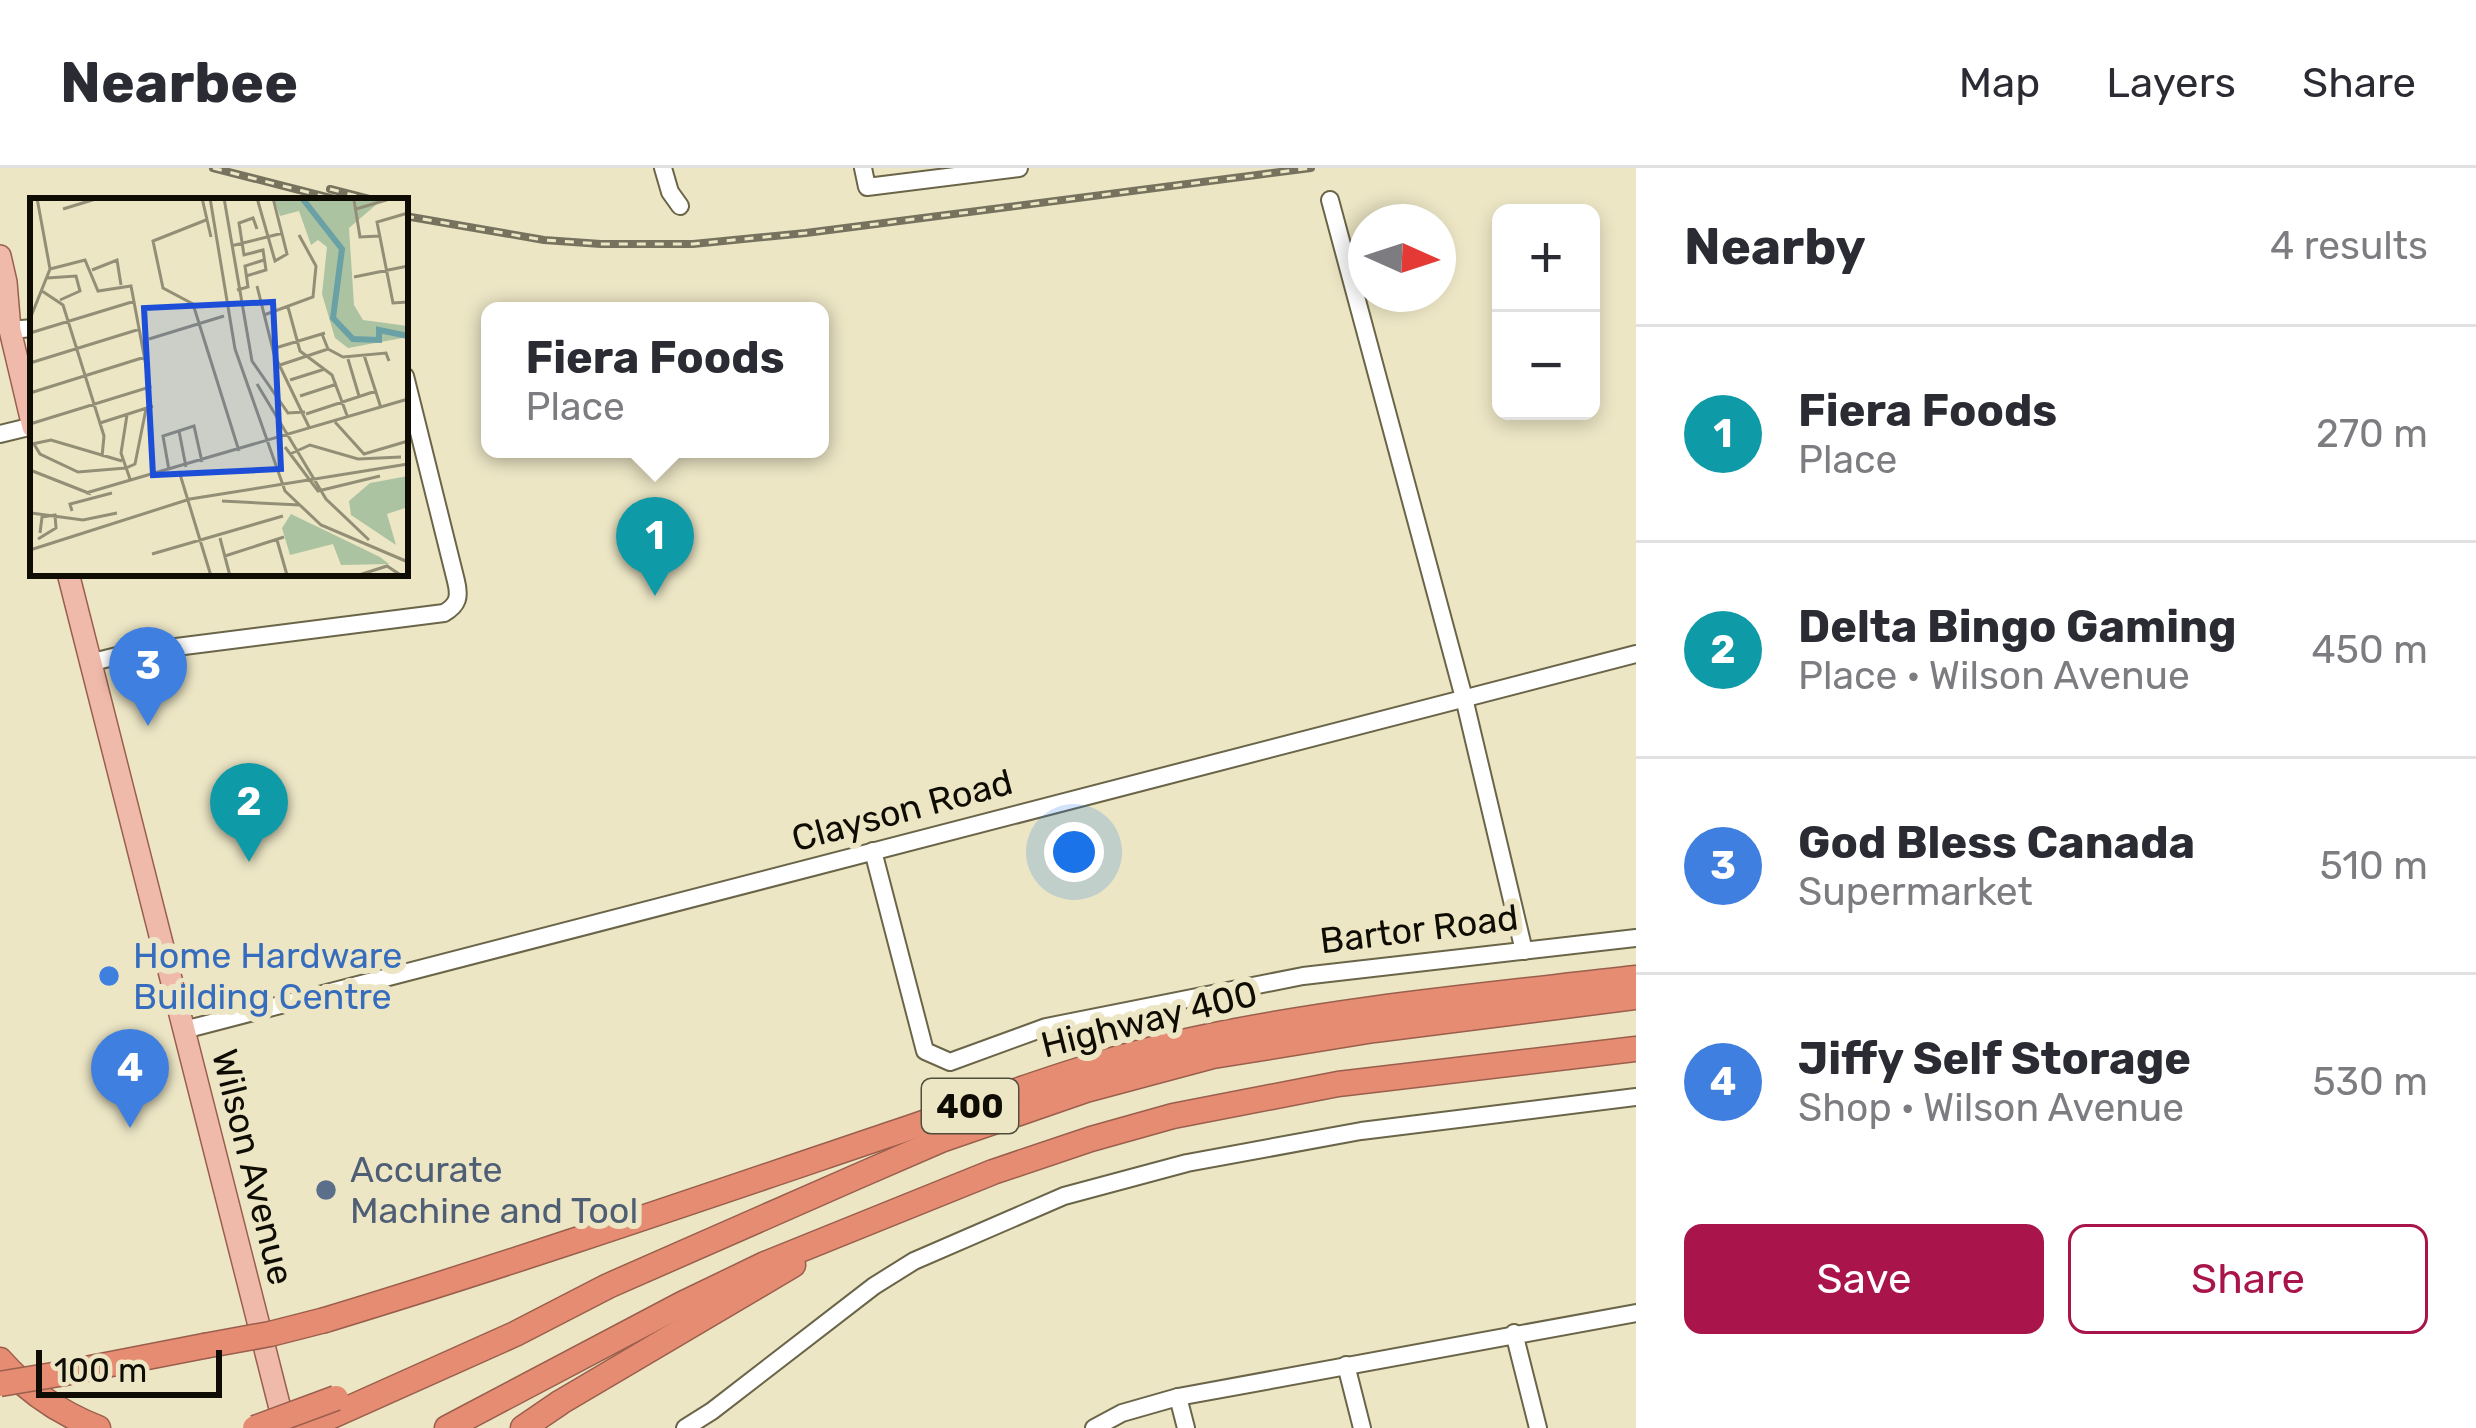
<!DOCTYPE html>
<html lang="en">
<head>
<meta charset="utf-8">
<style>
  body { margin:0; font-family:Rubik,sans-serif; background:#f7f7f7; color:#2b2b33 }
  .controls { position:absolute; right:36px; top:36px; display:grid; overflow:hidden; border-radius:18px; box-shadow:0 6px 18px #0003 }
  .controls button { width:108px; height:108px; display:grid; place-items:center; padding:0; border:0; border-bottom:3px solid #e1e1e2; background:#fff; color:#2b2b33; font:60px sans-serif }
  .compass { position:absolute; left:1348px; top:36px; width:108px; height:108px; border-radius:50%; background:#fff; box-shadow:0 6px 18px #0003; rotate:93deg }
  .scale { position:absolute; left:36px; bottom:30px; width:186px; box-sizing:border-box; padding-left:12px; border:6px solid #0e0c03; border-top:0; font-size:33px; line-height:42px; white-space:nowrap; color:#0e0c03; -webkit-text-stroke:9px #ece6c5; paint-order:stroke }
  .you { position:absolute; left:1074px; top:684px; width:42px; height:42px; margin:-30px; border:9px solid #fff; border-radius:50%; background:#1a73e8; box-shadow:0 0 0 18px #1a73e833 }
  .badge { display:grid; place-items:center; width:78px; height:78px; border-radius:50%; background:#a9154a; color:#fff; font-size:39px; font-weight:700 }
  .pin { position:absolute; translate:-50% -99px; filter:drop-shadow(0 3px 6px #0008) }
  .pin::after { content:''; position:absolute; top:63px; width:42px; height:36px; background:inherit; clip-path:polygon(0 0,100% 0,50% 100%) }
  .popup { position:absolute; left:481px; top:134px; width:348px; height:156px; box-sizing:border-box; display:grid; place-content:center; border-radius:18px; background:#fff; filter:drop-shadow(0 3px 9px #0005); font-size:39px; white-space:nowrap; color:#7c7c81 }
  .popup b { font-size:45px; color:#2b2b33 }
  .popup::after { content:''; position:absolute; left:50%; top:100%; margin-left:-24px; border:24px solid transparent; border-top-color:#fff }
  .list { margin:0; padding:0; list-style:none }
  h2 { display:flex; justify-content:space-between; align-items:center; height:156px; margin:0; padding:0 48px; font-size:51px }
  h2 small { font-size:39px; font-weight:400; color:#7c7c81 }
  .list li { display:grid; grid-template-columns:78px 1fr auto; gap:36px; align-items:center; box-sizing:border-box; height:216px; padding:0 48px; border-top:3px solid #e1e1e2 }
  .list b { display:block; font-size:45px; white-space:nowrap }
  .list p { margin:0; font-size:39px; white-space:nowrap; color:#7c7c81 }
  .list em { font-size:39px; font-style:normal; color:#7c7c81 }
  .actions { display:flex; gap:24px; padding:36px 48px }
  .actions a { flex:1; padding:27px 0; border:3px solid #a9154a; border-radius:18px; text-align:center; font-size:42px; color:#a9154a }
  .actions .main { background:#a9154a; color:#fff }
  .map { position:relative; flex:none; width:1636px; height:1260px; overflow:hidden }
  header { display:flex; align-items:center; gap:72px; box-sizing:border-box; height:168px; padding:0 60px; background:#fff; border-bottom:3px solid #e1e1e2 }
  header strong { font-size:57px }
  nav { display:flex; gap:66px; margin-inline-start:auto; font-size:42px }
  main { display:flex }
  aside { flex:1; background:#fff }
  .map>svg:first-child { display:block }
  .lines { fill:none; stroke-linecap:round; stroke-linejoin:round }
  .minor-casing { stroke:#6a6548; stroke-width:20 }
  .major-casing { stroke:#9a5f4c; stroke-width:24 }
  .highway-casing { stroke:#9a5f4c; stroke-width:27 }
  .minor { stroke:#fff; stroke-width:16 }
  .major { stroke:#f0baab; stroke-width:21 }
  .highway { stroke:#e68c73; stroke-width:24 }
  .rail-casing { stroke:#76725e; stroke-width:8 }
  .rail { stroke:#ece6c5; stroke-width:3; stroke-dasharray:9; stroke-linecap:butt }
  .highway-bridge-casing { stroke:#9a5f4c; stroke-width:27; stroke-linecap:butt }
  .highway-bridge { stroke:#e68c73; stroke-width:24 }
  .shop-dot { fill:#3f7fe0; stroke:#ece6c5; stroke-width:4.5 }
  .service-dot { fill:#5c6f8a; stroke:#ece6c5; stroke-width:4.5 }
  .labels { text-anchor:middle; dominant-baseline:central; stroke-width:12; stroke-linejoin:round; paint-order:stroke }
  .shield { fill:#ece6c5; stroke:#514d3d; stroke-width:3 }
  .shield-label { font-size:33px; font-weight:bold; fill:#0e0c03 }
  .street-label { font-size:36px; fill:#0e0c03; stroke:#ece6c5 }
  .shop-label { font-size:36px; fill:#366cbe; stroke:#ece6c5; text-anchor:start }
  .service-label { font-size:36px; fill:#4e5e75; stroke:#ece6c5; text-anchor:start }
  .inset-river { fill:none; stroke:#6aa1a5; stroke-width:6 }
  .inset-road { fill:none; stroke:#938f77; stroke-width:3 }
  .view { fill:#1d4ed8; fill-opacity:0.15; stroke:#1d4ed8; stroke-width:6 }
  .inset-edge { fill:none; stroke:#0e0c03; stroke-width:6 }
</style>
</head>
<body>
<header>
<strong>Nearbee</strong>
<nav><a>Map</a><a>Layers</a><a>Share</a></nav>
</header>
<main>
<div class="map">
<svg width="1636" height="1260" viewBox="0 0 1636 1260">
  <rect width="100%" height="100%" fill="#ece6c5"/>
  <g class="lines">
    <g class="minor-casing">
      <g id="minor">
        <path d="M663,0L670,24L680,38"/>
        <path d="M863,0L867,19L1019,0"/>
        <path d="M1330,32L1464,530L1524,783"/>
        <path d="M10,162L33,160"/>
        <path d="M0,266L33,258"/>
        <path d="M89,495L129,485L444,445C458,437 460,429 456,413L405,208"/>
        <path d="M873,683L925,883L950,894L1046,859L1303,808L1636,770"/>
        <path d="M184,862L1636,486"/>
        <path d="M1514,1165L1538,1260"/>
        <path d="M1346,1197L1362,1260"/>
        <path d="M1178,1229L1186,1260"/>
        <path d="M685,1260L712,1243L874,1118L914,1093L1064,1028L1187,995L1361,963L1636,929"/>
        <path d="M1094,1260L1122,1245L1178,1229L1636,1145"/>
      </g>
    </g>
    <g class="major-casing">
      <g id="major">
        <path d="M0,88L6,114L10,162L33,259"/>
        <path d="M68,405L285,1260"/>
      </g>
    </g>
    <g class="highway-casing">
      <g id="highway">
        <path d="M325,1152C513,1095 699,1031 885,968C988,934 1089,893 1196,871C1341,840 1489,827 1636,810"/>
        <path d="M0,1192C27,1223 60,1245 98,1260"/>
        <path d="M65,1205L204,1178"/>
        <path d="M305,1260L515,1166L608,1118L856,1009L941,972L1086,922L1213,888L1374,862L1636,829"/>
        <path d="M447,1260L682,1136L765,1096L993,1004L1091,971L1173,948L1338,916L1636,881"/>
        <path d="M523,1260L561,1234L793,1097"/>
      </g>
    </g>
    <use href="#minor" class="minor"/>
    <use href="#major" class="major"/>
    <use href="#highway" class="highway"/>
    <g class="rail-casing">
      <g id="rail">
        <path d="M213,0L342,33"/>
        <path d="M330,21L377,33"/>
        <path d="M405,48L544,72L601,76H693L806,65L1311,0"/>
      </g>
    </g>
    <use href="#rail" class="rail"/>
    <g class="highway-bridge-casing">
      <g id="highway-bridge">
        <path d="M204,1178L270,1166L325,1152"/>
        <path d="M0,1216L65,1205"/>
        <path d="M255,1260L336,1230"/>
      </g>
    </g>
    <use href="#highway-bridge" class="highway-bridge"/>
  </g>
  <circle class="shop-dot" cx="109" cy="808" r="12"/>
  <circle class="service-dot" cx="326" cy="1022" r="12"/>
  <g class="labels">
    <rect class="shield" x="922" y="911" width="96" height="54" rx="9"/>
    <g class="shield-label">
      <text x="970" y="938">400</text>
    </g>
    <g class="street-label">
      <text transform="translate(902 642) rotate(-15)">Clayson Road</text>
      <text transform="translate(1419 761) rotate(-7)">Bartor Road</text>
      <text transform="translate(1149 851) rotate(-14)">Highway 400</text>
      <text transform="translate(253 999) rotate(76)">Wilson Avenue</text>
    </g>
    <g class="shop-label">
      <text x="133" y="787">Home Hardware<tspan x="133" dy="41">Building Centre</tspan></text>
    </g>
    <g class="service-label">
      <text x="350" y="1001">Accurate<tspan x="350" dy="41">Machine and Tool</tspan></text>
    </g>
  </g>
  <g transform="translate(30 30)">
    <rect width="378" height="378" fill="#ece6c5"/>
    <path d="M354,0L319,30L324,107L333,122L378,128V139L318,150L305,140L292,96L297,49L288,42L281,47L269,13L250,18L244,1ZM378,278V309L357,316L366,347L321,317L319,303L340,285ZM261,316L350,359L359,366L311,367L303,346L260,357L252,330Z" fill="#acc3a2"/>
    <path class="inset-river" d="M272,0L312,51L303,120L323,141L349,142V132L378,138"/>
    <path class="inset-road" d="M172,0L181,39M180,0L205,151L255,293L291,327L378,364M194,0L222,163L258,215L275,214M227,0L245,63L257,56L243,0M324,2L330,39L350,38M33,11L69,0M326,11L363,0M378,15L347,24L363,105L378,104M176,22L123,43L133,90L163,106L209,253M201,48L253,35M62,72L87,62L91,87M216,78L236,72L233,52L214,57L209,25L223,20L227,31M324,79L378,68M17,80L46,78L50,93L30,102M227,88L244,156L280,231M207,92L218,89L215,68L234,62M12,93L33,107L74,238L72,259M258,109L270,153L302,177L318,220M234,117L283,99L286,68L269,37M0,121L20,71L7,0M0,135L105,103M292,136L298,151L313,159L356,155L359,163M119,141L194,118M242,151L295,135M334,157L351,210M318,161L329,198M0,165L110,131M250,167L298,151M260,182L295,171M227,186L296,301L339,342M0,195L115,159M270,198L307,186M276,216L346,193M97,217L91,255L100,281M305,224L334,256L378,243M70,225L123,208M0,226L120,189L101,88L68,93L55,62L20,71M149,233L156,269M2,246L21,242L92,263M4,246L10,256L48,274L96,270M255,249L288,293L350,278M260,256L280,247L328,261L371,259M96,270L105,266L116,211M0,272L61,296M139,272L133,238L164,228L172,264M149,273L181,378M56,295L378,201M192,303L270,307M42,313L40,306L82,295M1,315L53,322L87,315M190,340L200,378M8,341L26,330L25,317L12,319L10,335M247,342L257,377M0,352L160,301L378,266M122,356L253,318M195,358L254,339M326,378L357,368L372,378"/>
    <path class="view" d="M243,104L251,271L123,277L114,110Z"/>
    <rect width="378" height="378" class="inset-edge"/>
  </g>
</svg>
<div class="controls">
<button>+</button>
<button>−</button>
</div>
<svg class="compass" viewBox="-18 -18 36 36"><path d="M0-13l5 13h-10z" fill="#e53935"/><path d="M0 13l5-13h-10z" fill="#7c7c81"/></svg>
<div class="scale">100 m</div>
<div class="you"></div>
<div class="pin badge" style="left:655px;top:428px;background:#0f9aa8">1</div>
<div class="popup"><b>Fiera Foods</b>Place</div>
<div class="pin badge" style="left:249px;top:694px;background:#0f9aa8">2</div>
<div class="pin badge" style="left:148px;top:558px;background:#3f7fe0">3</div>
<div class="pin badge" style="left:130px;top:960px;background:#3f7fe0">4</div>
</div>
<aside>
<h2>Nearby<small>4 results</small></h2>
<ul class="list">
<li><span class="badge" style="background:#0f9aa8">1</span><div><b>Fiera Foods</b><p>Place</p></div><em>270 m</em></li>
<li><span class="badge" style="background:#0f9aa8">2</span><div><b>Delta Bingo Gaming</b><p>Place · Wilson Avenue</p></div><em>450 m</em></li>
<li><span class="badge" style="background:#3f7fe0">3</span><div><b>God Bless Canada</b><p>Supermarket</p></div><em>510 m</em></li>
<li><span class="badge" style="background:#3f7fe0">4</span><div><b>Jiffy Self Storage</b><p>Shop · Wilson Avenue</p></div><em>530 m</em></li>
</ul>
<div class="actions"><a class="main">Save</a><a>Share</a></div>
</aside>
</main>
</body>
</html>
